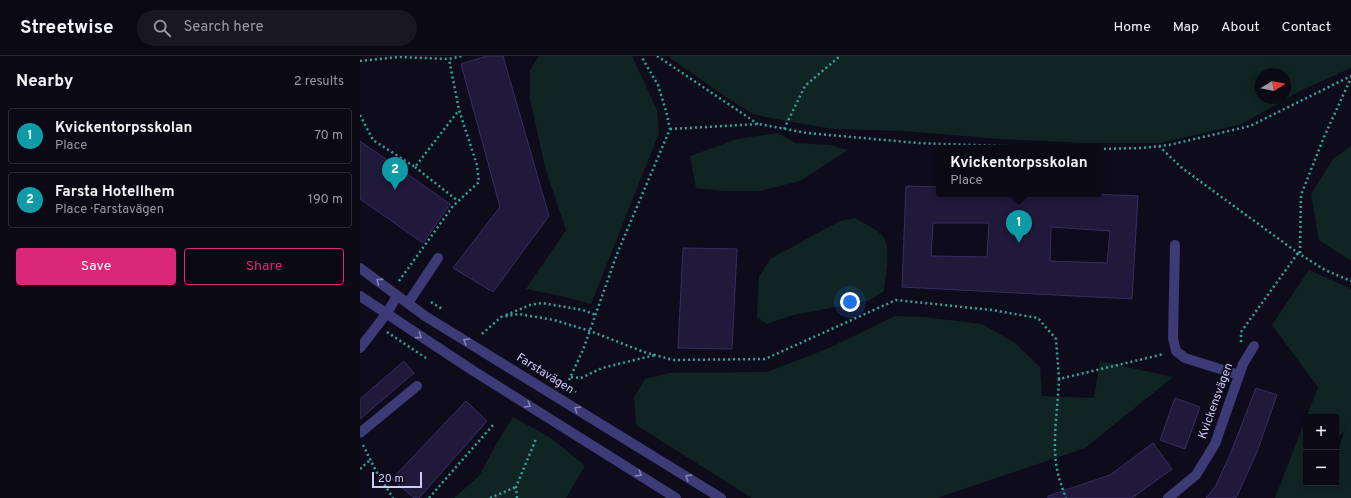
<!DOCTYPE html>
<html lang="en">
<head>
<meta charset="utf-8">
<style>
  body { margin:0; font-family:Overpass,sans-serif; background:#181722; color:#f1f3f6 }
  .controls { position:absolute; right:12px; bottom:12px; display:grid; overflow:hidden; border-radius:4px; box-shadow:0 2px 6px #0003 }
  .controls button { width:36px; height:36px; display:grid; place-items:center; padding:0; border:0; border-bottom:1px solid #2a2a34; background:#0a0914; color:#f1f3f6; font:20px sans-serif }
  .compass { position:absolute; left:895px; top:12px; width:36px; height:36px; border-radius:50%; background:#0a0914; box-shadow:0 2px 6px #0003; rotate:80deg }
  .scale { position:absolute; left:12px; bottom:10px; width:50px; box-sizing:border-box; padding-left:4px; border:2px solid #cec9fb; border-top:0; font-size:11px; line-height:14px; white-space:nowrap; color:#cec9fb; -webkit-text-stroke:3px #0e0c1b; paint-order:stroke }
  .you { position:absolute; left:490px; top:246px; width:14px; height:14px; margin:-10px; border:3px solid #fff; border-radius:50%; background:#1a73e8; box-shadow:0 0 0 6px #1a73e833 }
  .badge { display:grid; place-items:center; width:26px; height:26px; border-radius:50%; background:#db2777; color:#fff; font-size:13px; font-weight:700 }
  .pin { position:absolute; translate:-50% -33px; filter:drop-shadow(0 1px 2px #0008) }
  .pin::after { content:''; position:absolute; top:21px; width:14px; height:12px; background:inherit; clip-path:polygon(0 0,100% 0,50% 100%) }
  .popup { position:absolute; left:576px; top:89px; width:166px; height:52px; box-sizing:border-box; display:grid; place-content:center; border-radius:4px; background:#0a0914; filter:drop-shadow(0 1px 3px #0005); font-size:13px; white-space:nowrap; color:#999aa0 }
  .popup b { font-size:15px; color:#f1f3f6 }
  .popup::after { content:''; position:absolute; left:50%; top:100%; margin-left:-8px; border:8px solid transparent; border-top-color:#0a0914 }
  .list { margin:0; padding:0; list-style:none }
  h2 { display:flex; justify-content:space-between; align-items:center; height:52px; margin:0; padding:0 16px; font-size:17px }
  h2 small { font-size:13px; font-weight:400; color:#999aa0 }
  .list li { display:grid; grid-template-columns:26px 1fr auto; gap:12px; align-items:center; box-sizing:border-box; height:56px; margin:0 8px 8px; padding:0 8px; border:1px solid #2a2a34; border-radius:4px }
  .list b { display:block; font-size:15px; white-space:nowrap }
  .list p { margin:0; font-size:13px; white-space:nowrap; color:#999aa0 }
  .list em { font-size:13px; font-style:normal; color:#999aa0 }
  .actions { display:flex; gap:8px; padding:12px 16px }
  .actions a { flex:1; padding:9px 0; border:1px solid #db2777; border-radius:4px; text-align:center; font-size:14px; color:#db2777 }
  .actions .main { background:#db2777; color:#fff }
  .icon { flex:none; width:22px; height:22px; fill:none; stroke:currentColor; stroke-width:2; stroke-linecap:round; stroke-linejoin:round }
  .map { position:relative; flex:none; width:991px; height:442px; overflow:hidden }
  header { display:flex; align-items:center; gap:24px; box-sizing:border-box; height:56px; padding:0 20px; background:#0a0914; border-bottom:1px solid #2a2a34 }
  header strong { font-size:19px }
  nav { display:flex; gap:22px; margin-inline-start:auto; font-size:14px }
  .search { width:280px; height:36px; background:#181722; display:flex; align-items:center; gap:10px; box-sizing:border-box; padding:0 14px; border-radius:22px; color:#999aa0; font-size:15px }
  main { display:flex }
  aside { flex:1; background:#0a0914 }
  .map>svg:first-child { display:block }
  .green { fill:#102423; fill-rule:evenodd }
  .building { fill:#20193a; stroke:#372d65; fill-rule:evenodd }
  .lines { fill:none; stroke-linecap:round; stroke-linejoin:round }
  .path { stroke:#34a49c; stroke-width:2.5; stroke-dasharray:2 3; stroke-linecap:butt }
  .minor { stroke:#3c3a77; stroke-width:10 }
  .oneway { stroke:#8582b9 }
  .labels { text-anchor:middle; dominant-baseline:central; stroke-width:3.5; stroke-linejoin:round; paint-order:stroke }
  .street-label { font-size:12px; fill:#cec9fb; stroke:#0e0c1b }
</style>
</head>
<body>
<header>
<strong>Streetwise</strong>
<div class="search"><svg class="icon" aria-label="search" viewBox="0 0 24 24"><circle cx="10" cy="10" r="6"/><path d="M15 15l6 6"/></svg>Search here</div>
<nav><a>Home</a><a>Map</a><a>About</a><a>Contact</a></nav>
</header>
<main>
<aside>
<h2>Nearby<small>2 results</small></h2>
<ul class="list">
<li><span class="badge" style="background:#0f9aa8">1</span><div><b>Kvickentorpsskolan</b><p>Place</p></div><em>70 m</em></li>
<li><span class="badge" style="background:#0f9aa8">2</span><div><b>Farsta Hotellhem</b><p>Place · Farstavägen</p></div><em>190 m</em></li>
</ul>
<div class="actions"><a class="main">Save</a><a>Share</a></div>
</aside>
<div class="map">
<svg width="991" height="442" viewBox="0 0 991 442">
  <rect width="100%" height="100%" fill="#0e0c1b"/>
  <g class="green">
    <path d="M179,0H272L297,54L299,77L231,248L205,241L166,233L206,174L185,111L170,43V14Z"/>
    <path d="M310,0H991V12L942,34L882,68L800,87H726L640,83L545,75L473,73L410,62L393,58L360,37L310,2ZM901,18H925V42H901Z"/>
    <path d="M418,77L435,87L471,89L488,94L440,125L399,135H365L336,132L330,100L377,83Z"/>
    <path d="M991,90V205L959,184L951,138L973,103Z"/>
    <path d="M495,162C503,167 519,174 524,182C531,192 525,223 524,235L508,245L433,259L407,268L397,261L399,221L410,203L480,165Z"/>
    <path d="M949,214L991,233V442H915L958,331L912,269ZM946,361H976V383L985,374L978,394L976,395V427H946Z"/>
    <path d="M535,260L564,261L622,268L655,287L680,311L682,340L734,342L740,305L813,321L725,392L577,442H392L276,369L274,342L285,323L310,317L407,316L469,292Z"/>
    <path d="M153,361L191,382L225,410L206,442H94L119,420L135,390Z"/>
  </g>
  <g class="building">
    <path d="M127,0H143L189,160L133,236L93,212L140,151L101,8Z"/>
    <path d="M0,85L90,148L63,187L0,143Z"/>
    <path d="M546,130L579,131V138H732L778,140L772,243L542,231ZM573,167H629L627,201L571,200ZM691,171L750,175L747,207L690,205Z"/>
    <path d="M323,192L377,193L372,293L318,292Z"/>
    <path d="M44,305L54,317L0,363V343Z"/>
    <path d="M896,332L917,339L897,396L876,442H846L855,431L869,401Z"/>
    <path d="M815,342L840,351L825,393L800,384Z"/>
    <path d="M106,345L127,365L59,442H54L32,423Z"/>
    <path d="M793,387L812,413L772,442H688V440L750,419Z"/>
  </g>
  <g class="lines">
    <g class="path">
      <path d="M297,0L398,68"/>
      <path d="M0,5L39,1L89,3L102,0"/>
      <path d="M0,59L13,84L55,111L99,54"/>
      <path d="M310,73L399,68L447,77L558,87L696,92"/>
      <path d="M424,73L445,30L480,0"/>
      <path d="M799,90L822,112L938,197L965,214L991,225"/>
      <path d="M739,93L782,92L809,89L890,70L991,20"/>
      <path d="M55,111L98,145"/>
      <path d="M940,197L941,139L964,81L991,22"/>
      <path d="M39,225L93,150L119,126L117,109L99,54L89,3"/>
      <path d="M71,246L82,253"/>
      <path d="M146,259L170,249L182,247L223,254L236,259"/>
      <path d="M27,276L66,302"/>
      <path d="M122,278L141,261L159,258L194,264L230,275L284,296L313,304L405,303L536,244L632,254L678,262L696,283L699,323L804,298"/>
      <path d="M881,286V276L938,197"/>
      <path d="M211,321L221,322L242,312L295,299"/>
      <path d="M699,323C698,352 691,390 698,418C700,426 703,434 706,442"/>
      <path d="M209,324L223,294L257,198L310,73L306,55L298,29L281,0"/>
      <path d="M207,330L216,336"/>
      <path d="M3,389L16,415L33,442"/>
      <path d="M0,413L10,404"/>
      <path d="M69,442L133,369"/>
      <path d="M130,442L156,431"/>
      <path d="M157,442L156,431L176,383"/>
    </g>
    <g class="minor">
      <path d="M815,189L813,282L816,295L825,302L879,319"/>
      <path d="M0,212L65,260L361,442"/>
      <path d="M0,240L112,314L316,442"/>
      <path d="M48,247L78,202"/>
      <path d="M0,292L27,257L37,240"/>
      <path d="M0,377L57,330"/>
      <path d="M808,442L836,419L855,388L883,308L894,290"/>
    </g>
  </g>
  <defs><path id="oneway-chevron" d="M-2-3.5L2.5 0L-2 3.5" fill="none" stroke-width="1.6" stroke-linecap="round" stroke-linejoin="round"/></defs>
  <g class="oneway">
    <use href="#oneway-chevron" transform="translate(19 225) rotate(-143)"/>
    <use href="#oneway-chevron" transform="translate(59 280) rotate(34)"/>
    <use href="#oneway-chevron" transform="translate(106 285) rotate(-149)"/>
    <use href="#oneway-chevron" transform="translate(168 349) rotate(32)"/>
    <use href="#oneway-chevron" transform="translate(217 353) rotate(-148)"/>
    <use href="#oneway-chevron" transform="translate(279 418) rotate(32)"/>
    <use href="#oneway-chevron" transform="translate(328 421) rotate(-148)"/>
  </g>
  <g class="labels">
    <g class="street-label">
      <text transform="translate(185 318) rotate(32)">Farstavägen</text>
      <text transform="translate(856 345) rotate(-70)">Kvickensvägen</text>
    </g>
  </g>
</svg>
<div class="controls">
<button>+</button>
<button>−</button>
</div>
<svg class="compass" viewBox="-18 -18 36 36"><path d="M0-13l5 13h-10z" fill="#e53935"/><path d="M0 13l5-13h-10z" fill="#999aa0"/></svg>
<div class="scale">20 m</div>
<div class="you"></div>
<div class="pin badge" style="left:659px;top:187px;background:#0f9aa8">1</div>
<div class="popup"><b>Kvickentorpsskolan</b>Place</div>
<div class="pin badge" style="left:35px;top:134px;background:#0f9aa8">2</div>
</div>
</main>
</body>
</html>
